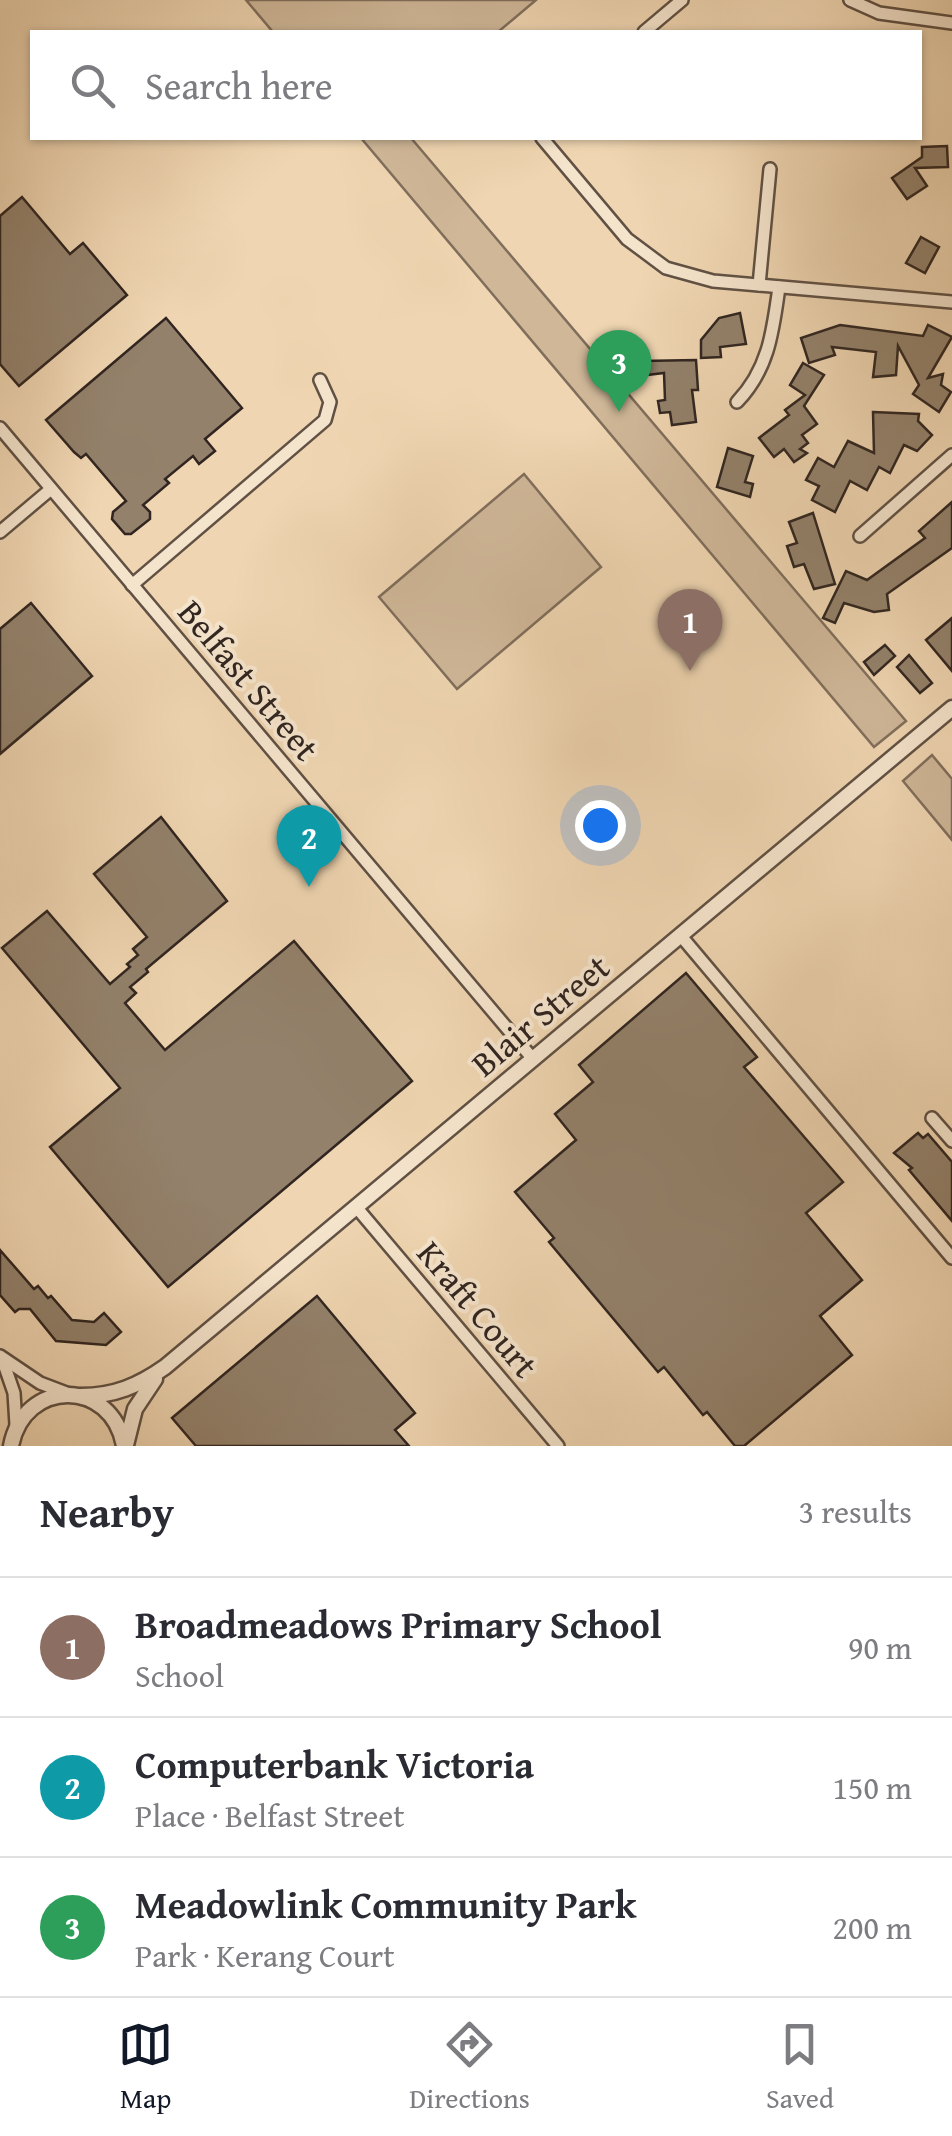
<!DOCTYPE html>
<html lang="en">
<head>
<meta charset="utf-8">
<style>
  body { margin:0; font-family:"Gentium Book Plus",serif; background:#f7f7f7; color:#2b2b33 }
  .you { position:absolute; left:600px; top:825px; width:35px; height:35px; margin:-25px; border:8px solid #fff; border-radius:50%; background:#1a73e8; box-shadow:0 0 0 15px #1a73e833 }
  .badge { display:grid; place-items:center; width:65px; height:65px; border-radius:50%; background:#111827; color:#fff; font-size:32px; font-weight:700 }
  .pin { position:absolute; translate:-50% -82px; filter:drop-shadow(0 2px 5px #0008) }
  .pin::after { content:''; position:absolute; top:52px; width:35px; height:30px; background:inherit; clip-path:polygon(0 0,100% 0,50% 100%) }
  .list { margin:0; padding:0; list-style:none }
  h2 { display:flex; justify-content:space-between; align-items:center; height:130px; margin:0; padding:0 40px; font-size:42px }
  h2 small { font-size:32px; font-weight:400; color:#7c7c81 }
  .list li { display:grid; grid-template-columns:65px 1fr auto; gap:30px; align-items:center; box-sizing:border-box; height:140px; padding:0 40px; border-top:2px solid #e1e1e2 }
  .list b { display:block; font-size:38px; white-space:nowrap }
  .list p { margin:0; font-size:32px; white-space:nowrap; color:#7c7c81 }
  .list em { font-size:32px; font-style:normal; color:#7c7c81 }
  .icon { flex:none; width:55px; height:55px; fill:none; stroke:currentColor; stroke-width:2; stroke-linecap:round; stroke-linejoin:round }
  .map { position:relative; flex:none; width:952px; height:1446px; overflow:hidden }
  .search { position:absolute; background:#fff; box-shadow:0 2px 8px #0004; left:30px; right:30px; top:30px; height:110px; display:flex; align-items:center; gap:25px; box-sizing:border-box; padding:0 35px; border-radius:0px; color:#7c7c81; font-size:38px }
  .sheet { height:550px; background:#fff }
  nav { display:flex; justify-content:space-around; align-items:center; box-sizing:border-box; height:140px; border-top:2px solid #e1e1e2; background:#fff; font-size:28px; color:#7c7c81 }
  nav a { display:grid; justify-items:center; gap:5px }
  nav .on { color:#111827 }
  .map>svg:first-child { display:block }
  .green { fill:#cfb798; stroke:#806e5c; stroke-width:2.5 }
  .building { fill:#93816b; stroke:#302520; stroke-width:2.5 }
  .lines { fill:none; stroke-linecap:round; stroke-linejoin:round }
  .minor-casing { stroke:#605144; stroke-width:16 }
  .tertiary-casing { stroke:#605144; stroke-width:19 }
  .minor { stroke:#f5e4cc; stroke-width:11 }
  .tertiary { stroke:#f5e4cc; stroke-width:14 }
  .labels { text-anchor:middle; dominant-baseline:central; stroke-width:8; stroke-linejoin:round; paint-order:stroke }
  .street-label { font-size:35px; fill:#302520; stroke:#f5e4cc }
</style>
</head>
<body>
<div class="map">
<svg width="952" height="1446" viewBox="0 0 952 1446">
  <rect width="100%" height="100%" fill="#efd5b1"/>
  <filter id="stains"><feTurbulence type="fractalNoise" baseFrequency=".002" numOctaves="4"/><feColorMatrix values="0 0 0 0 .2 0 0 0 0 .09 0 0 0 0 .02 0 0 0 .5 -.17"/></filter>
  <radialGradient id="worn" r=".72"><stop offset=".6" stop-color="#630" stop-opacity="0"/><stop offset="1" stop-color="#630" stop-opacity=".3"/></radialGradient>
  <g class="green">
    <path d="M246,0H536L498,32H273Z"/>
    <path d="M361,138H411L906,721L874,747Z"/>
    <path d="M524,474L601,567L457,689L379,597Z"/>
    <path d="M932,755L952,779V840L903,781Z"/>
  </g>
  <g class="building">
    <path d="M947,146L948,167L915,168L927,186L907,199L892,178L922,157V147Z"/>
    <path d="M22,197L70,254L83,243L127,295L19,386L0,364V216Z"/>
    <path d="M921,237L939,247L925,273L906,263Z"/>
    <path d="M740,313L746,344L720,347L721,357L701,358V340L719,318Z"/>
    <path d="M166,318L242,408L205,439L215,451L199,464L193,456L165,479L169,483L143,505L150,512V519L131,534H125L112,519L113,512L126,501L86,454L81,458L74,452L46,420Z"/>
    <path d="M840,325L923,336L928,325L952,337L928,378L943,374L941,385L951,392L939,412L913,394L919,385L898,346L896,375L873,377L876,352L832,347L835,355L809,363L801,338Z"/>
    <path d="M696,360L698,390H692L696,422L672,425L670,412L660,413L658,401L665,400L664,373L631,377L642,361Z"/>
    <path d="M803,363L824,375L804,406L817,424L802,435L808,443L800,449L807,453L794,462L784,449L774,457L759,438L789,415L785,410L805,395L790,385Z"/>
    <path d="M873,412L919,414L918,421L932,435L917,451L904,445L890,473L879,467L867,490L850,481L835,512L812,500L819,486L806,480L818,458L834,467L848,441L874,453Z"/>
    <path d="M728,448L753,456L745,482L753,484L750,497L717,487Z"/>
    <path d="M952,502V548L887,594L889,610L874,612L844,603L835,623L823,618L846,571L867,580L925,538L919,531Z"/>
    <path d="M813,513L835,584L814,589L804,564L794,567L787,546L797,543L789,522Z"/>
    <path d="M31,603L92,676L0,754V629Z"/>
    <path d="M952,618V671L926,640Z"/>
    <path d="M885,645L895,656L874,675L864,662Z"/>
    <path d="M909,655L932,683L920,693L897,667Z"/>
    <path d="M161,817L227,901L146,969L148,972L130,987L136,993L125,1003L165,1050L294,941L412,1081L168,1287L50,1147L120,1088L2,948L47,911L110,984L130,967L127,964L138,955L133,949L147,937L94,874Z"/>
    <path d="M686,973L757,1057L744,1067L843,1182L806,1213L862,1280L820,1316L852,1355L744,1446H735L707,1412L703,1415L664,1367L658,1372L549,1242L554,1238L515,1192L576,1140L555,1114L593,1082L579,1065Z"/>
    <path d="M918,1133L923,1138L928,1134L952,1162V1221L909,1170L912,1168L894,1153Z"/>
    <path d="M0,1250L34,1289L38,1286L48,1298L51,1296L72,1320L94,1322L104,1313L121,1332L106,1345L56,1341L30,1309H19L15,1312L0,1295Z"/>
    <path d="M317,1296L415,1413L395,1430L409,1446H196L172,1418Z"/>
  </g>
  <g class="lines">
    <g class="minor-casing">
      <g id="minor">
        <path d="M850,0L879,13L952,23"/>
        <path d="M644,32L682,0"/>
        <path d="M542,138L627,239L666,268L713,281L952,302"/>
        <path d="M759,285L770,169"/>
        <path d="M737,402C769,369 773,330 779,287"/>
        <path d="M0,428L533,1059"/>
        <path d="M0,532L51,489"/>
        <path d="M860,536L952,455"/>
        <path d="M132,585L325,420L330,402L320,380"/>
        <path d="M681,936L952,1258"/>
        <path d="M932,1118L952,1141"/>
        <path d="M357,1208L558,1446"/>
        <path d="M0,1356L40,1383L69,1394"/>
        <path d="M3,1361L14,1393L16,1425"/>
      </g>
    </g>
    <g class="tertiary-casing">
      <g id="tertiary">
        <path d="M81,1396C114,1396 138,1386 165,1367L952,708"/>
        <path d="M126,1445L135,1409L155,1379"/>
        <path d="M11,1446C24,1378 112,1378 124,1446"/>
      </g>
    </g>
    <use href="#minor" class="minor"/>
    <use href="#tertiary" class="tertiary"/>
  </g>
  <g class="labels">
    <g class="street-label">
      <text transform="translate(249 680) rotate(50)">Belfast Street</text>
      <text transform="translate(540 1015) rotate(-40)">Blair Street</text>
      <text transform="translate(478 1309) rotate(50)">Kraft Court</text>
    </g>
  </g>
  <rect width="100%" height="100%" filter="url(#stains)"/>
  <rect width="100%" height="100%" fill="url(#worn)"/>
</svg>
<div class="you"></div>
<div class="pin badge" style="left:690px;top:671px;background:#8d6e63">1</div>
<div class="pin badge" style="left:309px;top:887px;background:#0f9aa8">2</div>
<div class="pin badge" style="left:619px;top:412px;background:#2e9e5b">3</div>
<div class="search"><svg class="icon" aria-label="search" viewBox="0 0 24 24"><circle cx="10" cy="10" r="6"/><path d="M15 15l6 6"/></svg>Search here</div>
</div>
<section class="sheet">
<h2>Nearby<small>3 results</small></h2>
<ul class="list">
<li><span class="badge" style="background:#8d6e63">1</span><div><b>Broadmeadows Primary School</b><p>School</p></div><em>90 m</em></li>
<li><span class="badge" style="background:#0f9aa8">2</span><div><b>Computerbank Victoria</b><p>Place · Belfast Street</p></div><em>150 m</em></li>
<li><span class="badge" style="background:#2e9e5b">3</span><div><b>Meadowlink Community Park</b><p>Park · Kerang Court</p></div><em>200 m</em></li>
</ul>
</section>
<nav>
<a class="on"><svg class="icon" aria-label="map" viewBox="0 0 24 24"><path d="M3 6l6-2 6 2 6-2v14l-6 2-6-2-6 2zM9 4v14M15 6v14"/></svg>Map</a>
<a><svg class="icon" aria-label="directions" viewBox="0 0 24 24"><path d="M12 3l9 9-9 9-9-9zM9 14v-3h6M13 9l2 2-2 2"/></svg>Directions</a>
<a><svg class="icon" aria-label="saved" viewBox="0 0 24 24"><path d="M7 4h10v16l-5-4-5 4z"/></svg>Saved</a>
</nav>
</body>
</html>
